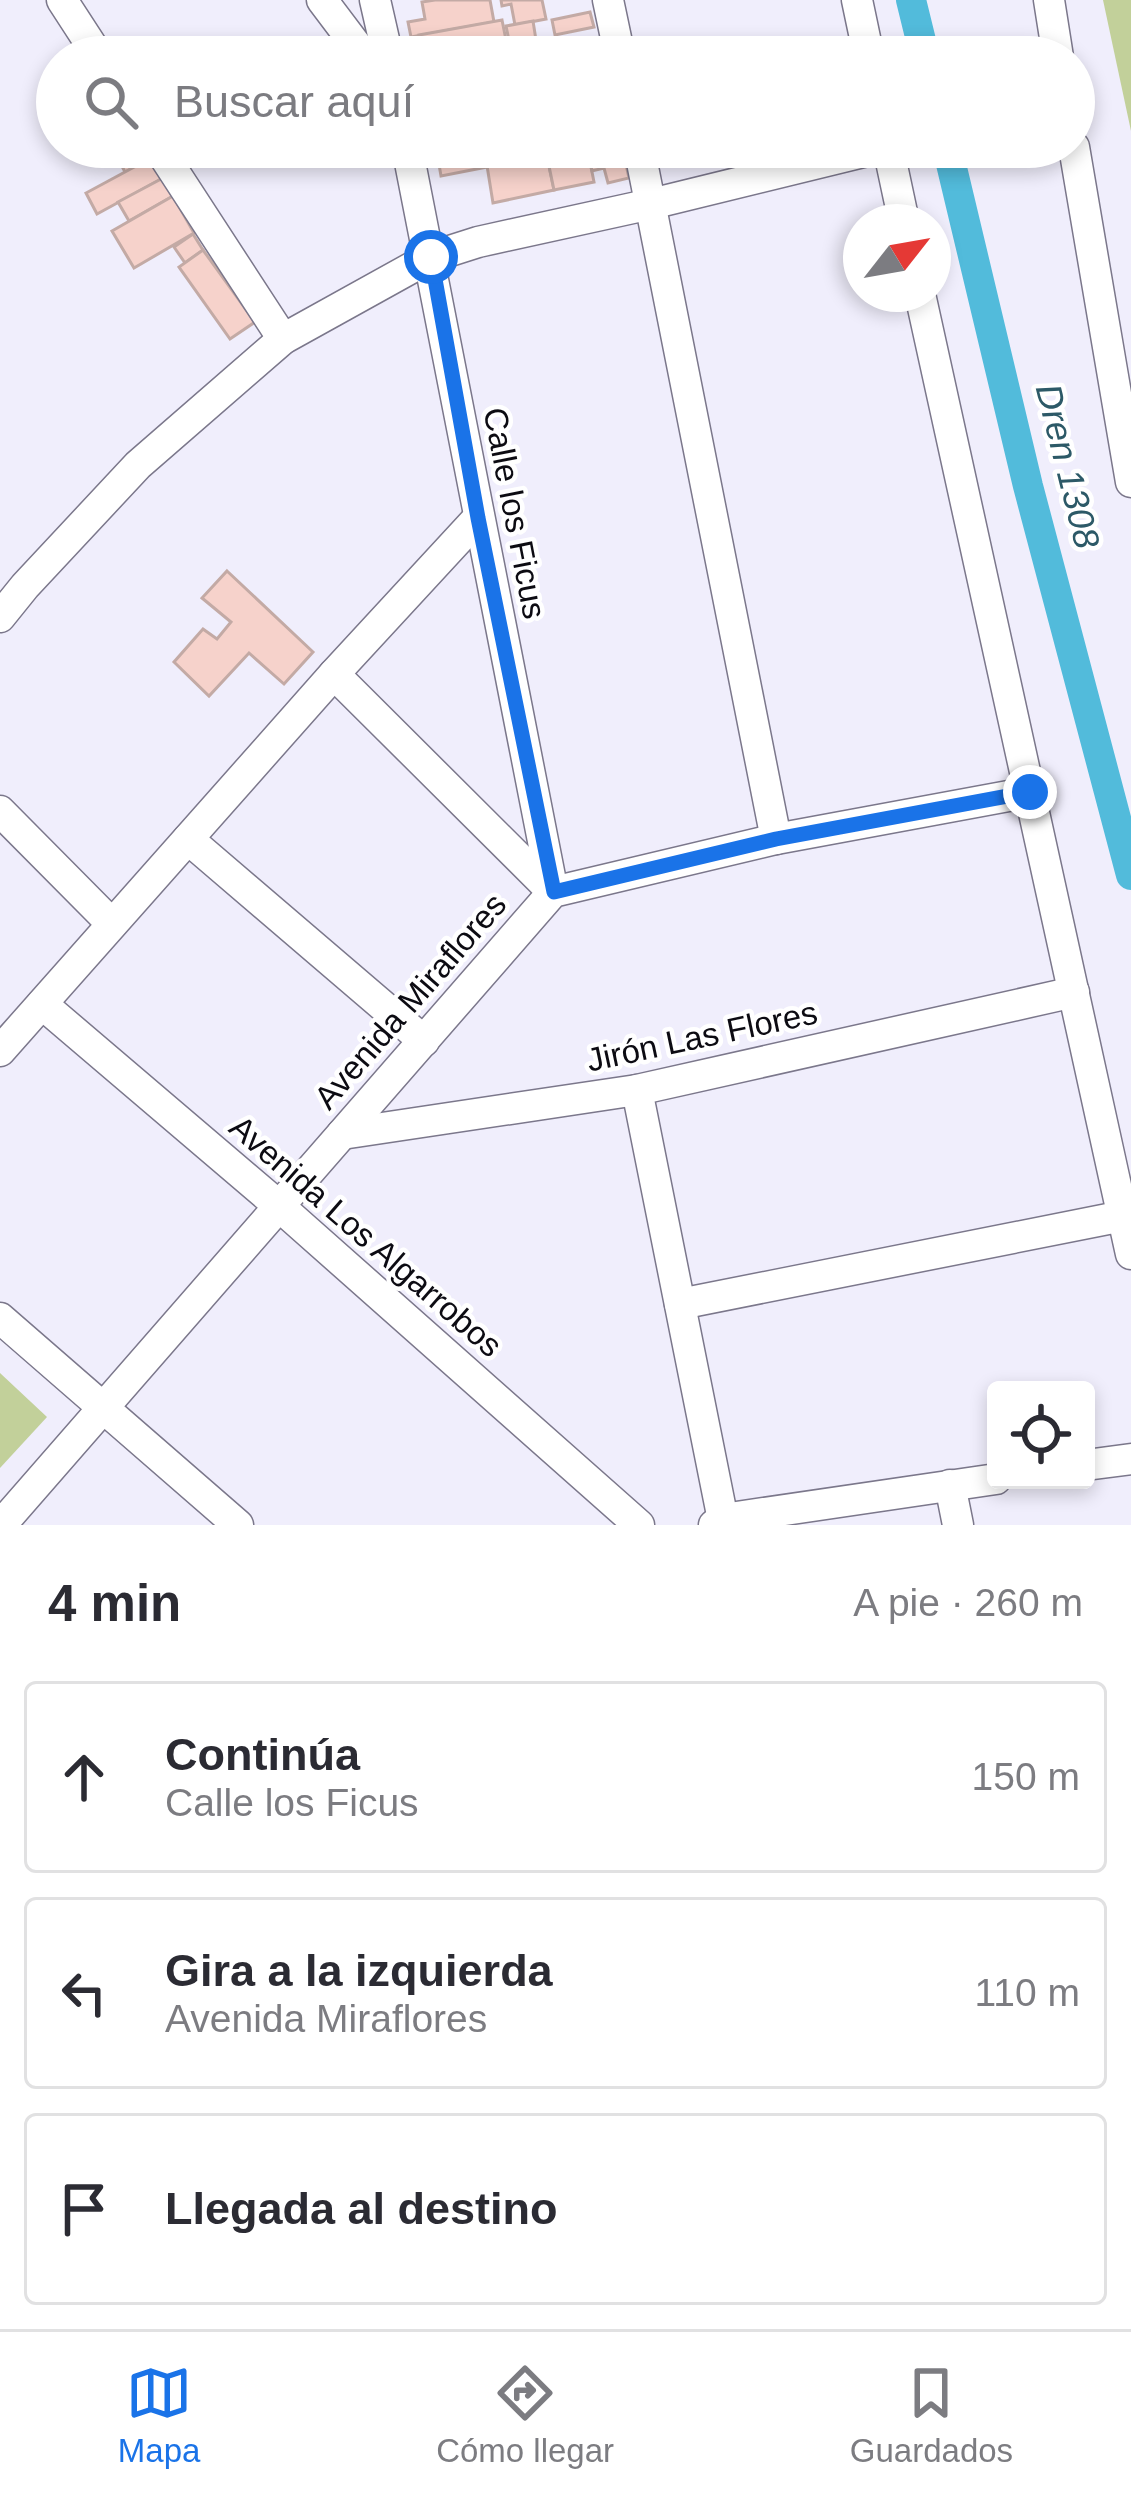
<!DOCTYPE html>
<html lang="es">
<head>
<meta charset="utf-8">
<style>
  body { margin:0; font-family:Arial,sans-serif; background:#f7f7f7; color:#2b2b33 }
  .controls { position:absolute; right:36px; bottom:36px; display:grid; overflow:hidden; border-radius:12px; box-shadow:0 6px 18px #0003 }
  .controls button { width:108px; height:108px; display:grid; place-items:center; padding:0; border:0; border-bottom:3px solid #e1e1e2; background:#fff; color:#2b2b33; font:60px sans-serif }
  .compass { position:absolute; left:843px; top:204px; width:108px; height:108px; border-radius:50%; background:#fff; box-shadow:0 6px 18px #0003; rotate:59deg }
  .stop { position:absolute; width:36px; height:36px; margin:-27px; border:9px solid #1a73e8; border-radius:50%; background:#fff }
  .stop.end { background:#1a73e8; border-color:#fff; box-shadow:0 3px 12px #0008 }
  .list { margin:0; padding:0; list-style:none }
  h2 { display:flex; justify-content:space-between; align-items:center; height:156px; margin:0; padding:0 48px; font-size:51px }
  h2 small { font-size:39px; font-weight:400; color:#7c7c81 }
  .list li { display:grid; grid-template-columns:78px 1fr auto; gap:36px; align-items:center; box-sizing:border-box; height:192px; margin:0 24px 24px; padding:0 24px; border:3px solid #e1e1e2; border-radius:12px }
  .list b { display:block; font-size:45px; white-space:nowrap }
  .list p { margin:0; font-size:39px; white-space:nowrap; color:#7c7c81 }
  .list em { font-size:39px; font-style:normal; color:#7c7c81 }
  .icon { flex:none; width:66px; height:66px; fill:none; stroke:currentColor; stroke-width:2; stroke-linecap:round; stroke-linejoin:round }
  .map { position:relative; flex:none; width:1131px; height:1525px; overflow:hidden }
  .search { position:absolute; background:#fff; box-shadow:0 6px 18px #0003; left:36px; right:36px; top:36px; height:132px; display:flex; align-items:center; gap:30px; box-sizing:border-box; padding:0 42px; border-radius:66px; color:#7c7c81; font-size:45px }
  .sheet { height:804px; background:#fff }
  nav { display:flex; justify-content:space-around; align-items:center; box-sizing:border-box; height:168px; border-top:3px solid #e1e1e2; background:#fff; font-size:33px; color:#7c7c81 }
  nav a { display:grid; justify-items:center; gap:6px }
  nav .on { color:#1a73e8 }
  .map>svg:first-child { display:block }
  .green { fill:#c2d09a }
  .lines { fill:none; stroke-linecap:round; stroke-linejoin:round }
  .canal { stroke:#52bbdb; stroke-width:30 }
  .building { fill:#f6d2cb; stroke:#c3aaa5; stroke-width:3 }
  .minor-casing { stroke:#7b778b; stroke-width:33 }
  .minor { stroke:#fff; stroke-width:30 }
  .route { stroke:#1a73e8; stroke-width:15 }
  .labels { text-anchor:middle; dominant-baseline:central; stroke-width:9; stroke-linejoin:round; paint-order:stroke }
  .street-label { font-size:33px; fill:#0c0b12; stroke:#fff }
  .water-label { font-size:36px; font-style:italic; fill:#2c5967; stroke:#fff }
</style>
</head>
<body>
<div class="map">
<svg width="1131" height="1525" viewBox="0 0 1131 1525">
  <rect width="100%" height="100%" fill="#f0eefc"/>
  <g class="green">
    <path d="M1103,0H1131V131Z"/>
    <path d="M0,1373L47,1417L0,1468Z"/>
  </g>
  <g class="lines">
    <g class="canal">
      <path d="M911,0L925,57"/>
      <path d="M947,147L1028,486L1131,875"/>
    </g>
  </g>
  <g class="building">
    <path d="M435,0H490L494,22L411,37L408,22L425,19L422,2Z"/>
    <path d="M501,0H542L546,19L515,25L511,4L502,6Z"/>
    <path d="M590,12L594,27L555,35L552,20Z"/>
    <path d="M502,20L506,40L423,56L419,35Z"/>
    <path d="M533,21L536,40L510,45L506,26Z"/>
    <path d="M506,40L509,57H420L423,56Z"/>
    <path d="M125,147H145L151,158L125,172L115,153Z"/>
    <path d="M436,147H484L487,167L441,176Z"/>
    <path d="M484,147H545L554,190L493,203Z"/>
    <path d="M545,147H587L594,182L554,190Z"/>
    <path d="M587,147H622L629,178L608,183L604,168L592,171Z"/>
    <path d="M151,158L163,178L97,214L86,193Z"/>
    <path d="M163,178L173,196L129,221L118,202Z"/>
    <path d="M173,196L194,233L134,268L112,231Z"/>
    <path d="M193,234L203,250L185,263L174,247Z"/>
    <path d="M203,250L255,322L230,339L179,267Z"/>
    <path d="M227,571L313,652L284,684L249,653L209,696L174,662L203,629L217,639L231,622L202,598Z"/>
  </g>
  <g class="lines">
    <g class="minor-casing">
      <g id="minor">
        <path d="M62,0L99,57"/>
        <path d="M322,0L365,57"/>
        <path d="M375,0L388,57"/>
        <path d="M608,0L620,57"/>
        <path d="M857,0L869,57"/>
        <path d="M1049,0L1058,57"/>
        <path d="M158,147L283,339"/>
        <path d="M407,147L553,892"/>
        <path d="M639,147L776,839"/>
        <path d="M888,147L904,222"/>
        <path d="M1074,147L1131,482"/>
        <path d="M920,294L1131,1254"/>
        <path d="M0,617L25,586L138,465L283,339L431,257L478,242L651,204L884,147"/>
        <path d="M334,674L553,892"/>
        <path d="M0,811L112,924"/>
        <path d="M188,839L424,1041"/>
        <path d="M42,1004L279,1206L639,1525"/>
        <path d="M0,1051L334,674L478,518"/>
        <path d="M637,1090L724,1525"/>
        <path d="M342,1134L637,1090L1074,992"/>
        <path d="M680,1304L1123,1216"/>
        <path d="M0,1318L238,1525"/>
        <path d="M1086,1465L1131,1459"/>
        <path d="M950,1485L958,1525"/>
        <path d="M1,1525L553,892L776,839L1030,792"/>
        <path d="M714,1525L723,1519L996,1479"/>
      </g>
    </g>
    <use href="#minor" class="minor"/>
  </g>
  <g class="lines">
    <path class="route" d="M431,257L478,518L554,892L776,839L1030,792"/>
  </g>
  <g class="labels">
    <g class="street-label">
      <text transform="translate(515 513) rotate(79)">Calle los Ficus</text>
      <text transform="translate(410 1001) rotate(-49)">Avenida Miraflores</text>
      <text transform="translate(702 1036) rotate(-12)">Jirón Las Flores</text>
      <text transform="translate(366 1236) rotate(41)">Avenida Los Algarrobos</text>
    </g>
    <g class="water-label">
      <text transform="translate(1068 466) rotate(76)">Dren 1308</text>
    </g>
  </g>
</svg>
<div class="controls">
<button><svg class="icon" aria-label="locate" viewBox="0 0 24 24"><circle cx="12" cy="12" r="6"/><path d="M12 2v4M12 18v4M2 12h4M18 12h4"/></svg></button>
</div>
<svg class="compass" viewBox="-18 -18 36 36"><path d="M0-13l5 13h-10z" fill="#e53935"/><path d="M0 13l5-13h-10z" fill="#7c7c81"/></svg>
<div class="stop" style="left:431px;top:257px"></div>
<div class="stop end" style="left:1030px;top:792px"></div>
<div class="search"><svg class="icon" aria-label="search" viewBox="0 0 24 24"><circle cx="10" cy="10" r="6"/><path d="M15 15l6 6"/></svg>Buscar aquí</div>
</div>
<section class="sheet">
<h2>4 min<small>A pie · 260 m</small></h2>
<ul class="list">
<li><svg class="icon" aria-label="ahead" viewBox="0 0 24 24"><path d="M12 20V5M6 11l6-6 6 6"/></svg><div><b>Continúa</b><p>Calle los Ficus</p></div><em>150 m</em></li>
<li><svg class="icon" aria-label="left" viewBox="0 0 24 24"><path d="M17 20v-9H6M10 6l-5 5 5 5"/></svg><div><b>Gira a la izquierda</b><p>Avenida Miraflores</p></div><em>110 m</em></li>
<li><svg class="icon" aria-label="arrive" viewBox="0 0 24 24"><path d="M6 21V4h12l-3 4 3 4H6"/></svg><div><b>Llegada al destino</b></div></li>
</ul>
</section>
<nav>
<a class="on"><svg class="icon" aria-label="map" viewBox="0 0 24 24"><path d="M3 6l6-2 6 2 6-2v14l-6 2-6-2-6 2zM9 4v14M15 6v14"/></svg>Mapa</a>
<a><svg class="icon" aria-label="directions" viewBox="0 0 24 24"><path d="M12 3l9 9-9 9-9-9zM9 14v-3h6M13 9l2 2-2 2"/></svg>Cómo llegar</a>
<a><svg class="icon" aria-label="saved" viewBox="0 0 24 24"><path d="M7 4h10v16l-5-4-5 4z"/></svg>Guardados</a>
</nav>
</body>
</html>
